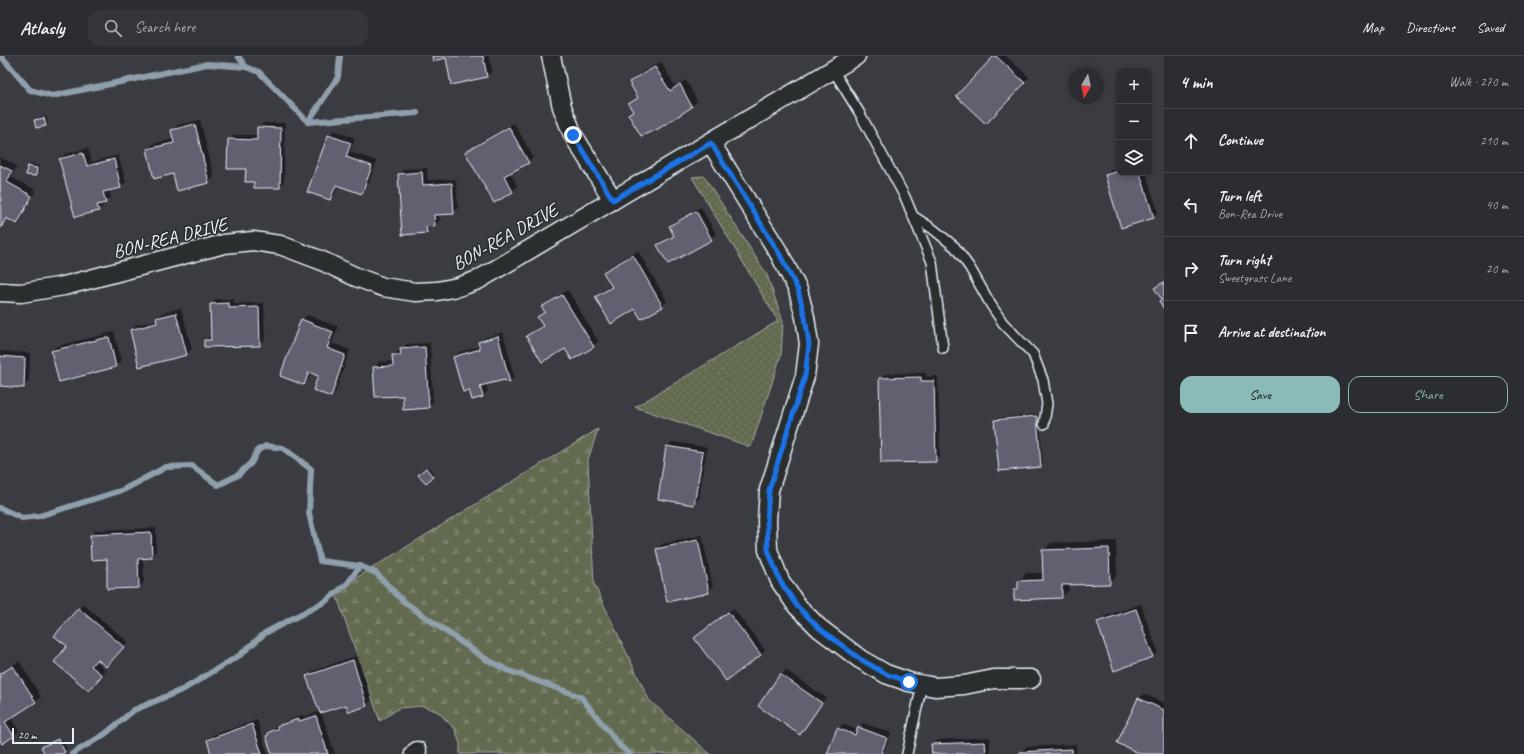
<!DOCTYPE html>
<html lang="en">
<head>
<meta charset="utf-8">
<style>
  body { margin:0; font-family:Caveat,sans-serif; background:#34353a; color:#f1f3f6 }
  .controls { position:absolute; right:12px; top:12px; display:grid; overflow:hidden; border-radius:8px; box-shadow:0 2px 6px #0003 }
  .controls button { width:36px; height:36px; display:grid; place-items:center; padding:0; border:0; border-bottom:1px solid #48494d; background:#2c2d32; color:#f1f3f6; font:20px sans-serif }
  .compass { position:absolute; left:1068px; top:12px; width:36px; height:36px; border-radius:50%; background:#2c2d32; box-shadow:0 2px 6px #0003; rotate:189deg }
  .scale { position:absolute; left:12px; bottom:10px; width:62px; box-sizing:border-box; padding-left:4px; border:2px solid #e8f1f8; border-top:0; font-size:11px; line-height:14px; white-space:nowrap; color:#e8f1f8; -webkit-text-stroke:3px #2a2d2e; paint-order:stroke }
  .stop { position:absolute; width:12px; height:12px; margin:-9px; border:3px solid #1a73e8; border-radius:50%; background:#fff }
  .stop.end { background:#1a73e8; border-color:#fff; box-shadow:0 1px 4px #0008 }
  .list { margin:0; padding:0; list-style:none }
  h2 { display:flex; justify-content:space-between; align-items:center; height:52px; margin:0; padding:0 16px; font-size:17px }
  h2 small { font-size:13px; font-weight:400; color:#a6a8ac }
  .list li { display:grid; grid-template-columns:26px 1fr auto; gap:12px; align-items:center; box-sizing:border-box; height:64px; padding:0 16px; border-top:1px solid #48494d }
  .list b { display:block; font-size:15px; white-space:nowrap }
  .list p { margin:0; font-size:13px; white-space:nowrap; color:#a6a8ac }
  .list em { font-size:13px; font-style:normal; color:#a6a8ac }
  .actions { display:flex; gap:8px; padding:12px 16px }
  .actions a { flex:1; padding:9px 0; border:1px solid #8bbbb9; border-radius:12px; text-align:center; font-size:14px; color:#8bbbb9 }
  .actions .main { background:#8bbbb9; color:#111 }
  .icon { flex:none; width:22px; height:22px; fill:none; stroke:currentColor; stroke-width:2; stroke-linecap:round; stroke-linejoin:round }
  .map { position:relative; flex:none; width:1164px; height:698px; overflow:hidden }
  header { display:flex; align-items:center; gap:24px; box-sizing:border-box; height:56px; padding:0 20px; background:#2c2d32; border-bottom:1px solid #48494d }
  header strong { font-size:19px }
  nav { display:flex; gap:22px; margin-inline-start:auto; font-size:14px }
  .search { width:280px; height:36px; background:#34353a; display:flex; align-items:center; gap:10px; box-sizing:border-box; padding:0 14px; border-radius:12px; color:#a6a8ac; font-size:15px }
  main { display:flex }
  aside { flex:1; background:#2c2d32 }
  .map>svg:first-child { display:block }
  .grass { fill:url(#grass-dots); stroke:#a5aea4 }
  .forest { fill:url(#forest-firs); stroke:#a5aea4 }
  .shadow { fill:#0007 }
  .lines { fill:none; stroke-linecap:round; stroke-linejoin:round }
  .stream { stroke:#8f9fab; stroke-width:6 }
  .building { fill:#625f71; stroke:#e8f1f8 }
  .service-casing { stroke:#e8f1f8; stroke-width:12 }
  .minor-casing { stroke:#e8f1f8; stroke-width:21 }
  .service { stroke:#2a2d2e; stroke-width:9 }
  .minor { stroke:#2a2d2e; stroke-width:18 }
  .route { stroke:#1a73e8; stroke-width:5 }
  .labels { text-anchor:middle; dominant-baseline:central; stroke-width:3; stroke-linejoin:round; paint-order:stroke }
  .street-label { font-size:19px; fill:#e8f1f8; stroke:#2a2d2e }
</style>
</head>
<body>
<header>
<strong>Atlasly</strong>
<div class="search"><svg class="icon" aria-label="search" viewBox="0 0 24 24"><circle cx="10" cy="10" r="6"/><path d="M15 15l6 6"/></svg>Search here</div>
<nav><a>Map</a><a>Directions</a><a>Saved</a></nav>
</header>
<main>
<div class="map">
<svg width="1164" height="698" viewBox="0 0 1164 698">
  <defs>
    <pattern id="grass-dots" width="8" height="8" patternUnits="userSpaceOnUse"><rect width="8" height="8" fill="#626a50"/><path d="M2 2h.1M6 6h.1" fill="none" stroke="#78806a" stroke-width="1.8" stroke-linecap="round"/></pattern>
    <pattern id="forest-firs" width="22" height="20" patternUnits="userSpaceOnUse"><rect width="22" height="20" fill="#626a50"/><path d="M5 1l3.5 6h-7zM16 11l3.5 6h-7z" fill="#78806a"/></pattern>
  </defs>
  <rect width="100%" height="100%" fill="#3b3c42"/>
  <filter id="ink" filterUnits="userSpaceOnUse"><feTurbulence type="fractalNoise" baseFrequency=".025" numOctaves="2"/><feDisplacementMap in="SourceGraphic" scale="8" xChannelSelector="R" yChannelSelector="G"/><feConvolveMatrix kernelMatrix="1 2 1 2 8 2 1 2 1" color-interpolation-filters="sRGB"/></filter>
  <g filter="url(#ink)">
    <path class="grass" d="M704,120L767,219L783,266L781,299L751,391L635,351L778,265L692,121Z"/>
    <path class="forest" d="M598,373L588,404L594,528L649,644L710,698H460V688L455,673L438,656L423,650L399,652L380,665L335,535Z"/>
    <g class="shadow">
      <path d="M433,0H489L492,15L487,20L446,1Z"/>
      <path d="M996,0H1006L1029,21L986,66Z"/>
      <path d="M661,6L675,30L686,24L697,45L692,50L658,72L629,58L633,54L629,48L639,40L630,26L635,21Z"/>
      <path d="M46,60L48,67L46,69L36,64L38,62Z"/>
      <path d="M200,64L214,121L209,126L174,117L148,93L153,88L174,83L172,74L177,69Z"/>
      <path d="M263,67H285L284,126L279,131L255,125L229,84L234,79H258V72Z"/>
      <path d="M514,67L533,101L528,106L510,116L517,130L513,135L466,96L471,91Z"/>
      <path d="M334,74L355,82L350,96L377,105L367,132L362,137L338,128L335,138L330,143L329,79Z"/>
      <path d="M88,92L92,106L118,99L126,126L121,131L109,134L111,141L103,147L104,149L99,154L60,103L65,98Z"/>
      <path d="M0,101L17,110L11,121L36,134L21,162L16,167L7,162L0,170Z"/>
      <path d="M31,108L39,110L38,117L36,119L28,111Z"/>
      <path d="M427,112L428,124L456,123L458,152L453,157H439L440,164L435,169L431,170L426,176L399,118L404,113Z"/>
      <path d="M1119,112V117H1146L1158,156L1153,161L1106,119L1111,114Z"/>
      <path d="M701,151L716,178L711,183L658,190L663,185L675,178L670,170L675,165Z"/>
      <path d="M638,195L667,245L662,250L642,262L635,252L596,241L601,236L612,229L604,216L609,211Z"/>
      <path d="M568,234L598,285L593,290L565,291L528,280L533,275L543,269L538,261L545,255L543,251L548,246Z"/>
      <path d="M216,243H234V248L264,247L265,284L260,289L205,284L212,279L211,248Z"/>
      <path d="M181,252L192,293L187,298L140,310L131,274L136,269L157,264V262L162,257Z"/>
      <path d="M307,259L338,271L332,287L350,294L336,335L331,340L319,319L311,316L309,323L304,328L302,264Z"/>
      <path d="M114,276L121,305L116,310L59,324L52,295L57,290Z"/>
      <path d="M503,276L514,321L510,326L504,323L486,328L488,335L482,340L454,301L459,296L480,290L479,287L484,282Z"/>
      <path d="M430,287L433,346L428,351L404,338L374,311L379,306L394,305L393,300L398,295H402L406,288Z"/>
      <path d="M0,295L30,297L29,325L24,330L0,329Z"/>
      <path d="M926,317V321L938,320L940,400L935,405L880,323L885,318Z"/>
      <path d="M1039,358L1043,408L1041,410L996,364L998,362Z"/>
      <path d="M672,386L707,391L699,443L694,448L667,391Z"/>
      <path d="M428,411L434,418L426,426L420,419Z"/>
      <path d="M156,472V496L151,501L143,502L144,526L139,531L91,479L96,474Z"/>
      <path d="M702,479L713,531L708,536L657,493L662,488Z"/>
      <path d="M1116,485L1117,519L1110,527L1069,528V534L1062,541L1015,533L1019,529V525L1026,517H1044L1043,495L1051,487Z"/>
      <path d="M83,548L128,586L106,610L97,602L96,605L106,614L93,629L69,590L79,553Z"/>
      <path d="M1141,548L1158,596L1153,601L1098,566L1103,561Z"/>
      <path d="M733,552L765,594L760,599L695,582Z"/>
      <path d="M358,599L372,644L367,649L350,655L346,648L321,656L335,698H273L267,680L275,672L279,670L284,666L303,659L304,661L321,655L308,620L313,615Z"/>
      <path d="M19,605L41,641L36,646L10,661L19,675L3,686L0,682V618Z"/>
      <path d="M786,614L826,642L800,677L781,619Z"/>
      <path d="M1144,638L1164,647V698H1144L1119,686L1139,643Z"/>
      <path d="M257,664L268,698H212L208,684L213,679Z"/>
      <path d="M863,667L891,677L883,698H829L838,673L843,668L858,674Z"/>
      <path d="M990,681V698H933L932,689L937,684Z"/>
      <path d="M61,682L67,693L60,698H46L45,689Z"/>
      <path d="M1076,688L1077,698H1021V696L1026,691Z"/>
    </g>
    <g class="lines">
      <g class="stream">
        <path d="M1,0L30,34L52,40L207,8L246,11L259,16L308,66"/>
        <path d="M238,0L246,11"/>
        <path d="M308,66L417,57"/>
        <path d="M308,66L338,21L340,0"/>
        <path d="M0,452L22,462L39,460L123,434L166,411L192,410L218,429L238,419L251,407L258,394L266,390L283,392L311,413L309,457L320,505L360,510L376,517L404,546L484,602L507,614L581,641L620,690L630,698"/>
        <path d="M72,698L105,678L134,654L184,633L240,599L265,577L326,545L348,527L360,510"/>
      </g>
    </g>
    <g class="building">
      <path d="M432,0H483L487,21L451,29L446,2L433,5Z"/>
      <path d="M994,0H996L1025,27L986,68L956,40Z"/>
      <path d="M655,11L670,35L680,28L692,51L658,73L641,80L628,58L633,55L628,48L638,42L629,26Z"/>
      <path d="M44,62L46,70L36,72L34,64Z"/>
      <path d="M195,68L209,127L177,135L173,118L154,123L147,93L174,87L171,74Z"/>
      <path d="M257,71L281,72L280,132H254V126H245L246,113H227L228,83L257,84Z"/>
      <path d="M509,71L529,107L504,120L513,136L494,147L465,96Z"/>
      <path d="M328,79L351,87L346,101L372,110L362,138L336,129L330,144L307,136Z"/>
      <path d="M83,97L87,110L114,103L121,132L103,136L106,147L97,149L99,155L75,161L59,103Z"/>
      <path d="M0,109L12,115L7,126L32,140L17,168L6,162L1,172Z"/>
      <path d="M27,110L37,112L36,120L26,119Z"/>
      <path d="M1119,115V117H1140L1154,162L1121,172L1105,119Z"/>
      <path d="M422,116L423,129L452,127L454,158L434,159L435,170L426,171L427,177L402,179L398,118Z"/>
      <path d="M696,155L712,184L668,208L657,189L674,180L669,170Z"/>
      <path d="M633,199L663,251L641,263L635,253L611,268L595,241L612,231L603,216Z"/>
      <path d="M1164,226V253L1159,245L1162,244L1154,232Z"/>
      <path d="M562,239L594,291L572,304L565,293L542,306L526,280L543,270L537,261L545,256L541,251Z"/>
      <path d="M229,247V252L259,251L260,290L204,291V284H211L210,248Z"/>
      <path d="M176,257L187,299L139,311L130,274L157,267L156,262Z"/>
      <path d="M301,263L333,276L327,292L345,299L331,341L313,334L318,320L309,316L304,329L280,320Z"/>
      <path d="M498,280L510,327L504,324L480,330L483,341L472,344L469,334L463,336L453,301L480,293L478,286Z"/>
      <path d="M109,281L116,311L59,326L51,295Z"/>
      <path d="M425,291L429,352L403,354V340L375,341L373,311L393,310L392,299H401L400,293Z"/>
      <path d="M0,300L25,302L24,332L0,330Z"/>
      <path d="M921,321V325H934L936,406L881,407L879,322Z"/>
      <path d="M1037,360L1041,411L999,415L994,364Z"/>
      <path d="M666,390L703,396L694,449L658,443Z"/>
      <path d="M426,412L433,421L426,427L418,419Z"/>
      <path d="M151,476L152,502L138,503L139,532L107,533V503L91,504L90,479Z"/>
      <path d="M698,484L709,537L667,546L656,493Z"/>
      <path d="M1109,492L1110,528L1062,529V542L1014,544V533H1018V525L1043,524L1042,494Z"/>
      <path d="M78,552L124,591L106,611L97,603L91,610L102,619L89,635L54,606L67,590L54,580Z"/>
      <path d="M1136,553L1153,601L1114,615L1097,566Z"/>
      <path d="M728,556L761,599L726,625L694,582Z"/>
      <path d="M353,604L367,650L349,656L346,649L320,657L306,620Z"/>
      <path d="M13,610L36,646L5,666L14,680L2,688L0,684V618Z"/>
      <path d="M780,618L822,647L800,679L758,650Z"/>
      <path d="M1138,642L1164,654V698H1141L1117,687Z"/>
      <path d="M316,660L328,698H272L266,680L268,679L269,676L278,673L277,670L298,663L299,665Z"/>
      <path d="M252,668L262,698H211L207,684Z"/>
      <path d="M858,671L887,682L881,698H827L837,672L855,679Z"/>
      <path d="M58,683L65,696L62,698H45L41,691Z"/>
      <path d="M985,686L986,698H932L931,688Z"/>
      <path d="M1072,693V698H1020V696Z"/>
    </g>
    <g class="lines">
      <g class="service-casing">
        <g id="service">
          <path d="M833,14L859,56L905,141L932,206L943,292"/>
          <path d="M913,160L933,173L955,191L970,212L991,249L1003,267L1033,298L1043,324L1047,348L1044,368"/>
          <path d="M907,698L922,628"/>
        </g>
      </g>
      <g class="minor-casing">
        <g id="minor">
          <path d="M551,0L562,51L573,79L613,144"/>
          <path d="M711,87L779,197L798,234L805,261L809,288L805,320L769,434L767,464L768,494L780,525L797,550L819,572L860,603L886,618L909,626L935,631L964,629L994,623H1031"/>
          <path d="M0,236L21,237L64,230L224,188L253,185L280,189L320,204L356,221L383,231L415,236L437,235L458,231L478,224L856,0"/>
          <path d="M414,698L417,695"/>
        </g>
      </g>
      <use href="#service" class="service"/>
      <use href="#minor" class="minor"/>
    </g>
  </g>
  <g class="lines" filter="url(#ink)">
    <path class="route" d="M573,79L613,144L711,87L779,197L798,234L805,261L809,288L805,320L769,434L767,464L768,494L780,525L797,550L819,572L860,603L886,618L909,626"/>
  </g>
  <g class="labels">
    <g class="street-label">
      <text transform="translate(505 181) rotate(-29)">BON-REA DRIVE</text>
      <text transform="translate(170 182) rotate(-14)">BON-REA DRIVE</text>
    </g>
  </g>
</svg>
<div class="controls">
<button>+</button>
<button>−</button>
<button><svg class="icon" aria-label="layers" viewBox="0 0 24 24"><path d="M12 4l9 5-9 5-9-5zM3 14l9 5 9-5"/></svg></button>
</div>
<svg class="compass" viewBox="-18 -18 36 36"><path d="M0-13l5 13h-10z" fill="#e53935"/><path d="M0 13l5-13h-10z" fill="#a6a8ac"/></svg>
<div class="scale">20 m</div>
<div class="stop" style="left:909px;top:626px"></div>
<div class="stop end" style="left:573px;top:79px"></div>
</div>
<aside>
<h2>4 min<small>Walk · 270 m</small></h2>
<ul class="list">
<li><svg class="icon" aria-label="ahead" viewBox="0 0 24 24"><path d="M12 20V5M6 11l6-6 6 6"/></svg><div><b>Continue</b></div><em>210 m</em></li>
<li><svg class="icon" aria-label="left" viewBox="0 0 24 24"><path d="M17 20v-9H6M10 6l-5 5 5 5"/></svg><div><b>Turn left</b><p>Bon-Rea Drive</p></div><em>40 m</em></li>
<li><svg class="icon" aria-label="right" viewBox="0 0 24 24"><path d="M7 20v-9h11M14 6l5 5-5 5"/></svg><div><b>Turn right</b><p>Sweetgrass Lane</p></div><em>20 m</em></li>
<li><svg class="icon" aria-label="arrive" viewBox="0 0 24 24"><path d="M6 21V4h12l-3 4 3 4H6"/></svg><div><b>Arrive at destination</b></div></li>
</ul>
<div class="actions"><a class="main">Save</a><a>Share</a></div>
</aside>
</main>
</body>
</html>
